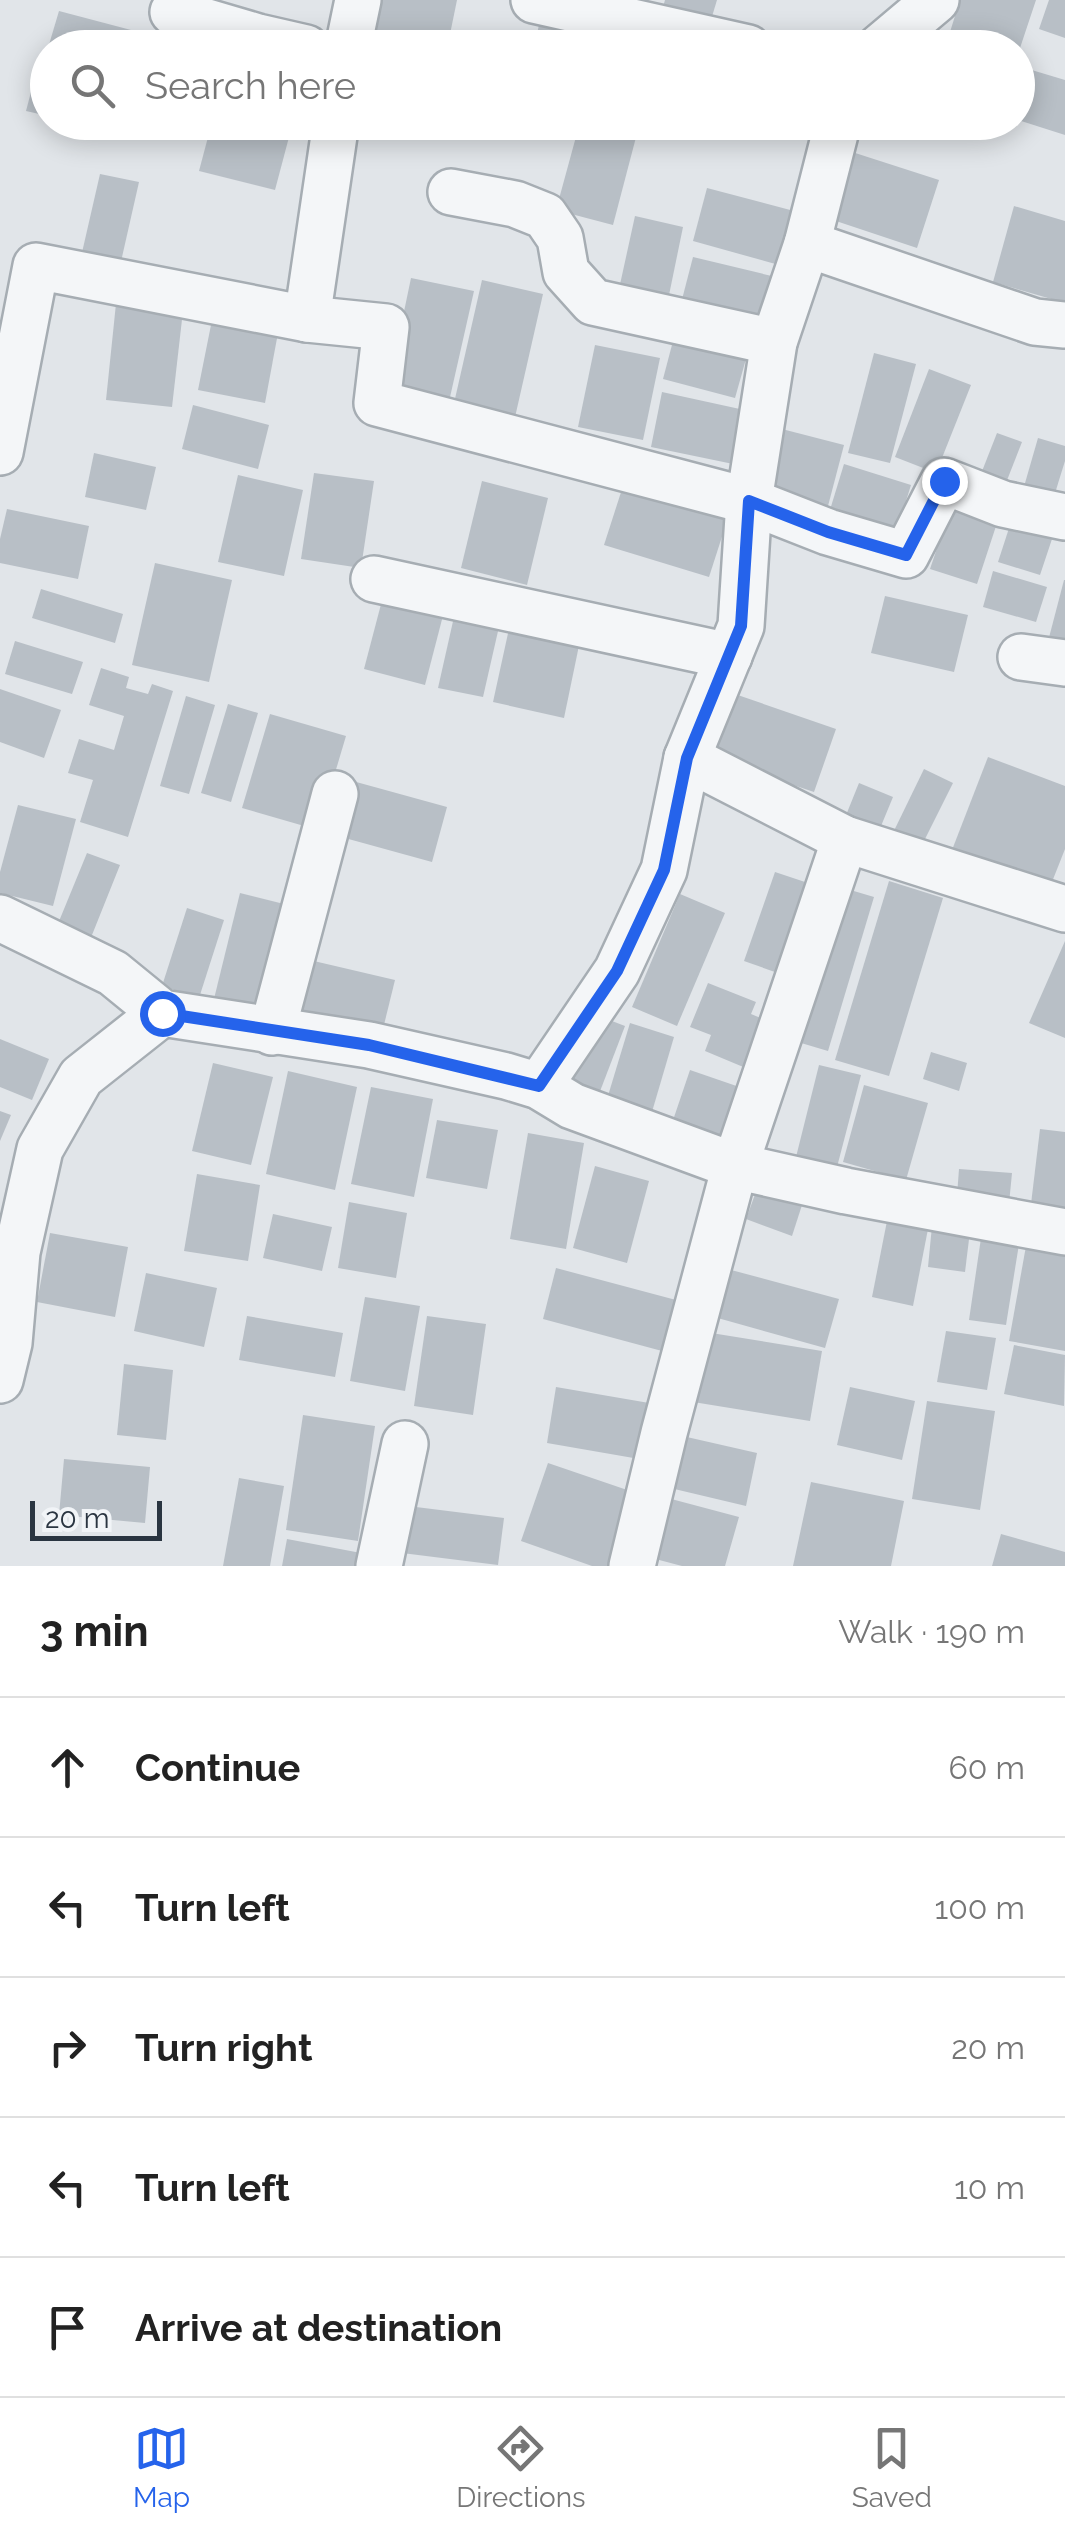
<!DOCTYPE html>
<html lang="en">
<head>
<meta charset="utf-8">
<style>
  body { margin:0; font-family:Raleway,sans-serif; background:#f2f2f2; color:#222 }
  .scale { position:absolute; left:30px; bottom:25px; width:132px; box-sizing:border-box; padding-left:10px; border:5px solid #2a3541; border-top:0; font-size:28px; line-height:35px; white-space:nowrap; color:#2a3541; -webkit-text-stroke:8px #f1f4f7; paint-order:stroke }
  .stop { position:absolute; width:30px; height:30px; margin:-22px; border:8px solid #2563eb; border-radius:50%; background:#fff }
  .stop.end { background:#2563eb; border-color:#fff; box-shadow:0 2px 10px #0008 }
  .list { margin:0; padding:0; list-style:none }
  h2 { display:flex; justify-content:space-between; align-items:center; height:130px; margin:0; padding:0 40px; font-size:42px }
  h2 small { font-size:32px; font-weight:400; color:#767676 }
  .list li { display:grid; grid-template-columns:65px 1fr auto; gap:30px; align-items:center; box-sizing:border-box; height:140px; padding:0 40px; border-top:2px solid #e0e0e0 }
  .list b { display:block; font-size:38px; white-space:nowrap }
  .list em { font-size:32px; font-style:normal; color:#767676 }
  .icon { flex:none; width:55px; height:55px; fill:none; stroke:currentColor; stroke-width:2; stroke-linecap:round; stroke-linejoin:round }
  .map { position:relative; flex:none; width:1065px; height:1566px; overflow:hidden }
  .search { position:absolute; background:#fff; box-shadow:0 5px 25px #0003; left:30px; right:30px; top:30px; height:110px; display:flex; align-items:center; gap:25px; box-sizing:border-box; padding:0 35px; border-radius:55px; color:#767676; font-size:38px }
  .sheet { height:830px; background:#fff }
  nav { display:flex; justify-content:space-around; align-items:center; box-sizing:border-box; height:140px; border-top:2px solid #e0e0e0; background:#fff; font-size:28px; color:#767676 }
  nav a { display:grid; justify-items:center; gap:5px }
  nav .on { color:#2563eb }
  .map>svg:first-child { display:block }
  .building { fill:#b8bfc6 }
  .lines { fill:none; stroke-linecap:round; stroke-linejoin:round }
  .minor-casing { stroke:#a6adb3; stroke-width:50 }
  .minor { stroke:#f4f6f8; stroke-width:45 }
  .route { stroke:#2563eb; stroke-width:12 }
</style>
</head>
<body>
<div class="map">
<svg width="1065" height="1566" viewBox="0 0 1065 1566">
  <rect width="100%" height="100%" fill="#e1e5e9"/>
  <g class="building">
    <path d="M367,0H457L448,44L361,27Z"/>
    <path d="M665,0H717L707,33L660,17Z"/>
    <path d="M960,0H1036L1020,48H945Z"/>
    <path d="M1049,0H1065V38L1039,29Z"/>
    <path d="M543,6L597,18L590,48H534Z"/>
    <path d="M59,11L131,30L126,48H48Z"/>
    <path d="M603,17L648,48H594Z"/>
    <path d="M1025,68L1065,80V135L1018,120V91Z"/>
    <path d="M37,69L48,72V116L26,111Z"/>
    <path d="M212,122H293L275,190L199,171Z"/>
    <path d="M580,122H640L613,225L556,210Z"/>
    <path d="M849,151L939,180L917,248L827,218Z"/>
    <path d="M100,174L139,182L120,266L81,257Z"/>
    <path d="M707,188L794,211L779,265L693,241Z"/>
    <path d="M1014,206L1065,221V303L993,282Z"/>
    <path d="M635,216L683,227L668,300L619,289Z"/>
    <path d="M693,257L776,277L763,332L679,311Z"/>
    <path d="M411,278L474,291L448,406L387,393Z"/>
    <path d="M482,280L543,294L513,426L452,412Z"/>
    <path d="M117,294L184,302L172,407L106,400Z"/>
    <path d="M214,310L280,322L265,403L198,390Z"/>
    <path d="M673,341L746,359L735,398L663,379Z"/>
    <path d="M595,345L660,358L643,440L578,427Z"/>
    <path d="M874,353L916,364L890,463L848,453Z"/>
    <path d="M929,369L971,385L936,473L895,457Z"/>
    <path d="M662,392L749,411L738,465L651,447Z"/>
    <path d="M193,405L269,425L258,469L182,449Z"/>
    <path d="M778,428L844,445L828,506L763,489Z"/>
    <path d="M997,433L1022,442L1002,493L977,484Z"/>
    <path d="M1038,438L1065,446V461L1051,506L1021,497Z"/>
    <path d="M94,453L156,467L146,510L85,497Z"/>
    <path d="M844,464L911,485L893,543L826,523Z"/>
    <path d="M314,473L374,481L361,568L301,559Z"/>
    <path d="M238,475L303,490L284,576L218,562Z"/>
    <path d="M482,481L548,498L527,585L461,568Z"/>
    <path d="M623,486L728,518L709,577L604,545Z"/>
    <path d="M952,504L998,520L977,584L930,569Z"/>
    <path d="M7,509L89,526L78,579L0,563V539Z"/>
    <path d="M1011,522L1053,536L1040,575L998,562Z"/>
    <path d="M155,563L232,580L209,682L132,665Z"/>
    <path d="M993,571L1047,587L1036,622L983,607Z"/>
    <path d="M1064,580H1065V659L1045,653Z"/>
    <path d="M41,589L123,614L115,643L32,618Z"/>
    <path d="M385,589L446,604L425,685L364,669Z"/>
    <path d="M885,596L968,615L954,672L871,653Z"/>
    <path d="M456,608L501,618L483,697L438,688Z"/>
    <path d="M512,615L582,631L564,718L493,702Z"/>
    <path d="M15,641L83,662L72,694L5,674Z"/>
    <path d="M101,668L129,677L126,688L148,694L152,684L173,691L128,837L80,822L93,780L68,773L79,739L114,750L124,716L89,705Z"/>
    <path d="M0,689L61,710L44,758L0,742Z"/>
    <path d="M729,692L836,729L814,792L707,756Z"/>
    <path d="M186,696L215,705L189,794L160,786Z"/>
    <path d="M228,704L258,713L231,802L201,793Z"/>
    <path d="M270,714L346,736L318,830L242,808Z"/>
    <path d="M988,757L1065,786V849L1050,887L952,850Z"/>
    <path d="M924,769L953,783L918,853L890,839Z"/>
    <path d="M349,780L447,807L432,862L334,835Z"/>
    <path d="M859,783L893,797L874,843L840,830Z"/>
    <path d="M18,805L76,819L53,906L0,893V872Z"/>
    <path d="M87,853L120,865L88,945L55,931Z"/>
    <path d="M775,872L823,888L792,978L744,961Z"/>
    <path d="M889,881L943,898L889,1076L835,1060Z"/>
    <path d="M837,886L874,897L828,1051L791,1040Z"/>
    <path d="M240,893L288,905L261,1018L212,1007Z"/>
    <path d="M680,894L725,913L677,1026L632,1007Z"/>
    <path d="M187,908L224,920L199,998L162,986Z"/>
    <path d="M1065,941V1038L1029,1023Z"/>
    <path d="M301,958L395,980L381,1037L287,1015Z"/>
    <path d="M708,983L756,1002L751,1014L780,1026L760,1074L705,1051L711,1035L690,1027Z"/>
    <path d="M591,1013L625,1026L594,1107L560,1093Z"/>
    <path d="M630,1023L674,1037L649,1122L604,1109Z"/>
    <path d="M0,1039L49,1059L32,1100L0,1087Z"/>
    <path d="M931,1052L967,1063L959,1091L923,1079Z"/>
    <path d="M213,1063L273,1077L251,1165L192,1151Z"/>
    <path d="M819,1065L861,1075L837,1167L796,1157Z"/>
    <path d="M690,1070L751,1091L730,1155L668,1135Z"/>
    <path d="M288,1071L357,1087L335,1190L266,1174Z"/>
    <path d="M864,1085L928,1103L906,1180L843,1162Z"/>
    <path d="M371,1087L433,1099L414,1197L351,1184Z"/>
    <path d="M0,1111L11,1115L0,1141Z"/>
    <path d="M437,1120L498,1130L487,1189L426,1178Z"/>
    <path d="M1040,1129L1065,1132V1208L1031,1204Z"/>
    <path d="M528,1133L584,1143L566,1249L510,1239Z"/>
    <path d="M595,1166L649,1181L627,1263L573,1248Z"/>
    <path d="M959,1169L1012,1173L1008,1214L956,1209Z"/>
    <path d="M197,1174L260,1185L248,1261L184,1251Z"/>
    <path d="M757,1189L802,1205L792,1236L746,1219Z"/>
    <path d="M349,1202L407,1213L396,1278L338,1268Z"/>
    <path d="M273,1214L332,1227L322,1271L263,1258Z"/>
    <path d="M887,1221L928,1229L913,1306L872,1297Z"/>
    <path d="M932,1226L970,1231L965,1272L928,1267Z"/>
    <path d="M50,1233L128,1247L115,1317L37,1302Z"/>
    <path d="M981,1238L1019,1244L1006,1325L969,1320Z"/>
    <path d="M1026,1246L1065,1253V1351L1009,1341Z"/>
    <path d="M720,1267L839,1299L825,1348L707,1315Z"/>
    <path d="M556,1268L676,1300L662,1351L543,1319Z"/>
    <path d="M146,1273L217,1288L204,1347L134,1331Z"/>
    <path d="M365,1297L420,1306L405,1391L350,1381Z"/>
    <path d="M247,1316L343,1333L335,1377L239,1360Z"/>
    <path d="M427,1316L486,1324L473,1415L414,1406Z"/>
    <path d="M699,1331L822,1351L810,1421L687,1401Z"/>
    <path d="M946,1331L996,1338L987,1390L937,1382Z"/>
    <path d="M1014,1345L1065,1355L1064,1406L1004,1394Z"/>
    <path d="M124,1364L173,1370L166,1440L117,1435Z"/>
    <path d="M556,1387L655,1404L645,1460L547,1443Z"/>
    <path d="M850,1387L915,1401L902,1460L837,1445Z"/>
    <path d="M927,1401L995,1411L980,1510L912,1499Z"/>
    <path d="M303,1415L375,1426L358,1541L286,1530Z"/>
    <path d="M678,1435L757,1453L746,1506L666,1487Z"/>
    <path d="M64,1459L150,1467L145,1523L59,1515Z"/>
    <path d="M548,1463L636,1493L610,1566H592L521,1541Z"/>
    <path d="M239,1478L284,1486L270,1566H223Z"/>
    <path d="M811,1482L904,1501L891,1566H793Z"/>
    <path d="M660,1496L739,1517L725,1566H682L644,1556Z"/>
    <path d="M400,1505L504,1518L498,1565L394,1552Z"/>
    <path d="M1001,1534L1065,1552V1566H992Z"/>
    <path d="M287,1539L361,1553L359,1566H282Z"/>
  </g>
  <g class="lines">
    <g class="minor-casing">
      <g id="minor">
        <path d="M534,0L748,48"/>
        <path d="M173,12L258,37L306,48"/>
        <path d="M348,48L358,0"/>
        <path d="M879,48L936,0"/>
        <path d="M451,192L515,204L545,216L560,238L566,272L593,302L774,342"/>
        <path d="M807,244L1035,322L1065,325"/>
        <path d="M307,319L386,327L377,403L749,501L828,532L906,555L944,481L1003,504L1065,517"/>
        <path d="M0,452L36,266L307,319L336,122"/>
        <path d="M374,579L729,656"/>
        <path d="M1021,657L1065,663"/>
        <path d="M687,758L845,839L1065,909"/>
        <path d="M0,918L113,973L162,1013L369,1045L506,1076L539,1086L572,1106L735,1166L846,1191L1065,1232"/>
        <path d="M272,1032L335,794"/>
        <path d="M539,1086L617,971L664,870L687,758L741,626L749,501L774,342L807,244L838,122"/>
        <path d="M0,1380L9,1343L17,1252L40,1149L81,1077L162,1013"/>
        <path d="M379,1566L405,1444"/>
        <path d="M632,1566L664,1433L735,1166L845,839"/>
      </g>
    </g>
    <use href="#minor" class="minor"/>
  </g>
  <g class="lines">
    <path class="route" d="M162,1013L369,1045L539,1086L617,971L664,870L687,758L741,626L749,501L828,532L906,555L944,481"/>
  </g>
</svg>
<div class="scale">20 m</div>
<div class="stop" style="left:162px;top:1013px"></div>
<div class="stop end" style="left:944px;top:481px"></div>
<div class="search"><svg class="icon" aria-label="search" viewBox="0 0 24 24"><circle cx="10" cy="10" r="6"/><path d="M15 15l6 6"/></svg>Search here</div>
</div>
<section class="sheet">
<h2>3 min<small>Walk · 190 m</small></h2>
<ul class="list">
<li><svg class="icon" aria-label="ahead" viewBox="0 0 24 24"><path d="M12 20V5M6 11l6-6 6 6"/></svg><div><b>Continue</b></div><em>60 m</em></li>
<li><svg class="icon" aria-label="left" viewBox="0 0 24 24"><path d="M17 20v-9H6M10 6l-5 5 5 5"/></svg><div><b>Turn left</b></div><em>100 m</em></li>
<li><svg class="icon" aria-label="right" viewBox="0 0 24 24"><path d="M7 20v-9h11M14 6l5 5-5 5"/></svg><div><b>Turn right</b></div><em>20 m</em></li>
<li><svg class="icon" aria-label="left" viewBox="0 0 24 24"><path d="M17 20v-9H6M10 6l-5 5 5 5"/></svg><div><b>Turn left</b></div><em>10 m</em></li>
<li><svg class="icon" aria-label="arrive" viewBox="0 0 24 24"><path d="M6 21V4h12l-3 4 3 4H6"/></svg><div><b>Arrive at destination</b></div></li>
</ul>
</section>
<nav>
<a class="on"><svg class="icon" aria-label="map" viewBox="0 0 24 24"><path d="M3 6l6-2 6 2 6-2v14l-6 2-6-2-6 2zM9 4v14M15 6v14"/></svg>Map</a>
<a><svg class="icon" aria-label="directions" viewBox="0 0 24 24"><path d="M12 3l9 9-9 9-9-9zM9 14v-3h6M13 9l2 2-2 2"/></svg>Directions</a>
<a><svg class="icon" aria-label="saved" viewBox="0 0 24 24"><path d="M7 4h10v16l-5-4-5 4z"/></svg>Saved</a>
</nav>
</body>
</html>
